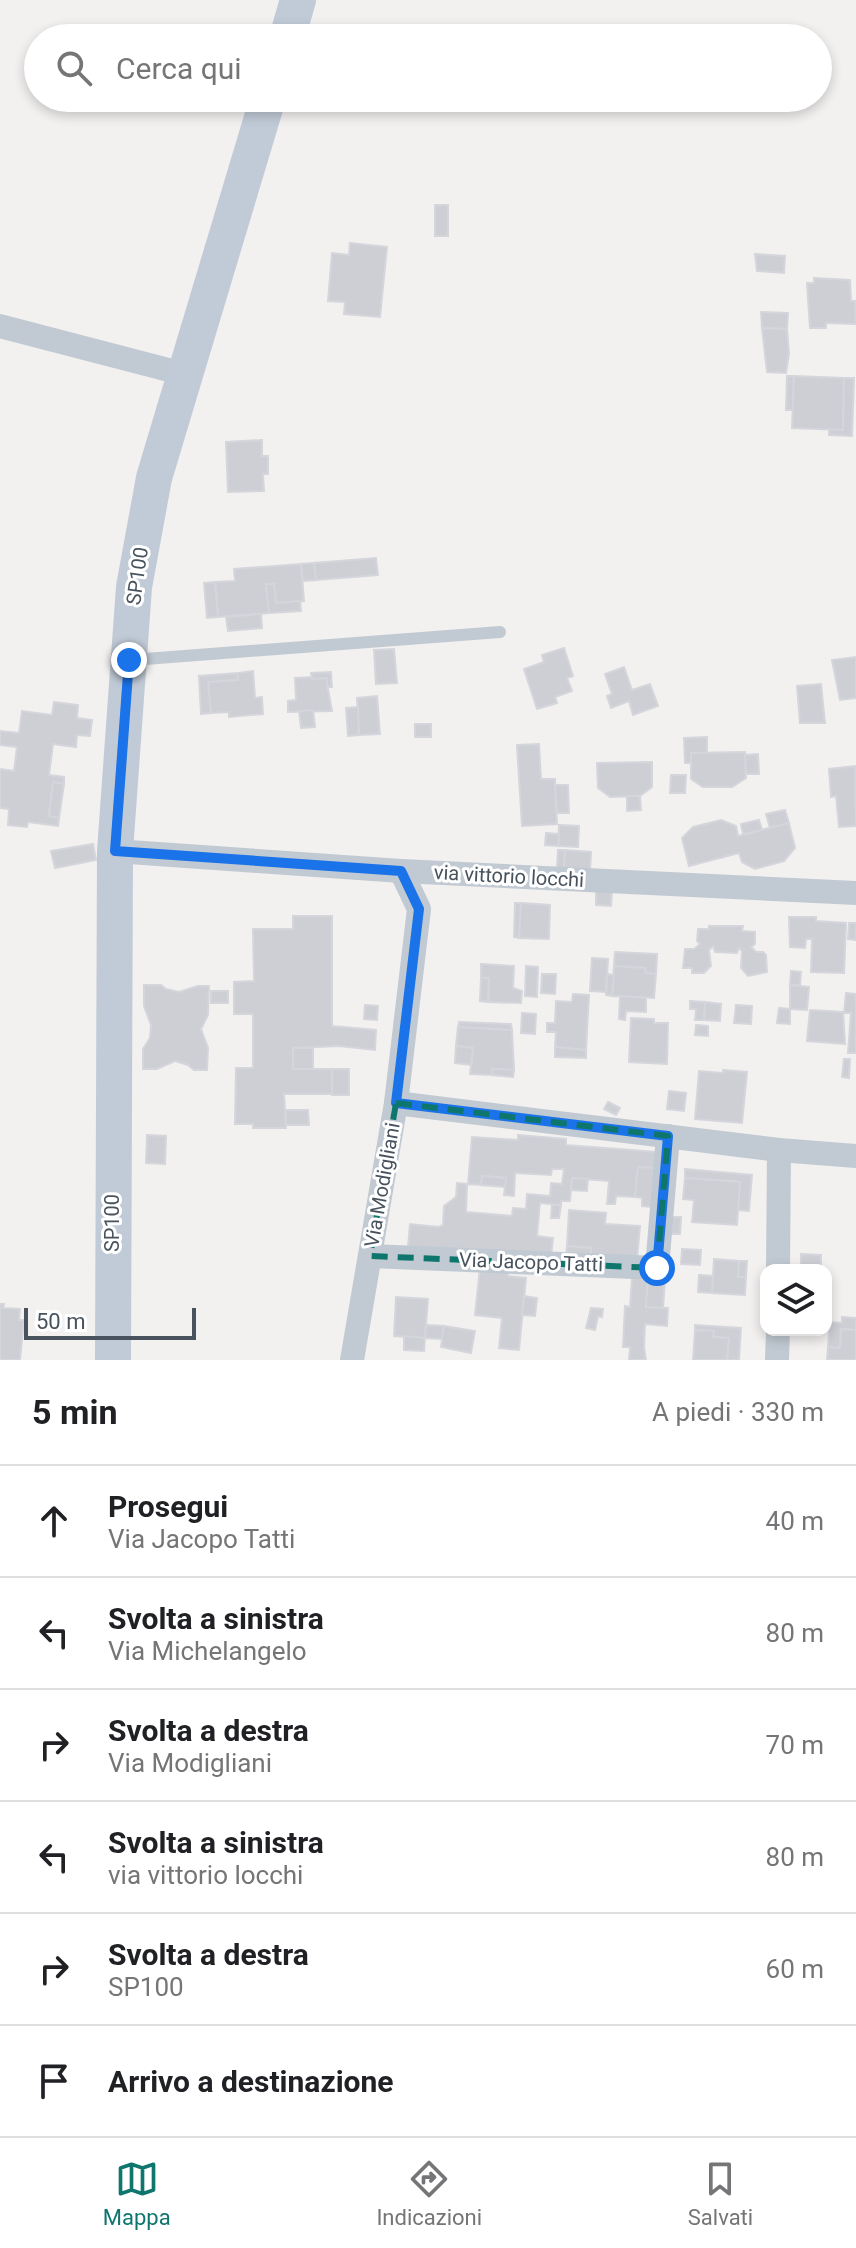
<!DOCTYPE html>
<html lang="it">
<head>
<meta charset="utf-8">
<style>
  body { margin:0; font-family:Roboto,sans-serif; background:#f6f6f6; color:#202124 }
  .controls { position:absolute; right:24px; bottom:24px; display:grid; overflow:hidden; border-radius:16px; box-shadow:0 4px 12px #0003 }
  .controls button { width:72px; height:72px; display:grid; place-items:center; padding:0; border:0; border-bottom:2px solid #e0e0e0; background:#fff; color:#202124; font:40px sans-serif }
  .scale { position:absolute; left:24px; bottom:20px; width:172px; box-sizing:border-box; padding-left:8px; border:4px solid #48535e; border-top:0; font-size:22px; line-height:28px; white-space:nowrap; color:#48535e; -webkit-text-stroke:6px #fff; paint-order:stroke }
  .stop { position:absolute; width:24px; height:24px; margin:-18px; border:6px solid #1a73e8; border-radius:50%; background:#fff }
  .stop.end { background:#1a73e8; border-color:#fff; box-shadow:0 2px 8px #0008 }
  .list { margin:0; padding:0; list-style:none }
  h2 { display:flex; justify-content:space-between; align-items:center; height:104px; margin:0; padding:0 32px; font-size:34px }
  h2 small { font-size:26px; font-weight:400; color:#757577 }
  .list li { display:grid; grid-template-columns:52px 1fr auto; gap:24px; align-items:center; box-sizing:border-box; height:112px; padding:0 32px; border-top:2px solid #e0e0e0 }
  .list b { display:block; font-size:30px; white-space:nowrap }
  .list p { margin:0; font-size:26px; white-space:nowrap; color:#757577 }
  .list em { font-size:26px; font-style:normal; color:#757577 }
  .icon { flex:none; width:44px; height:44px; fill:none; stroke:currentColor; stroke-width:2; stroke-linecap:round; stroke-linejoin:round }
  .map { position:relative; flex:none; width:856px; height:1360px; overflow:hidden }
  .search { position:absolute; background:#fff; box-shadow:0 4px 12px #0003; left:24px; right:24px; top:24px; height:88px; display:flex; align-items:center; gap:20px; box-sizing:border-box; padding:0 28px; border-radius:44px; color:#757577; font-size:30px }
  .sheet { height:776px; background:#fff }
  nav { display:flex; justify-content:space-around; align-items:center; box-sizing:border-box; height:112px; border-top:2px solid #e0e0e0; background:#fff; font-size:22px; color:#757577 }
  nav a { display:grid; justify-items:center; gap:4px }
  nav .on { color:#0f766e }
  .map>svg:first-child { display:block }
  .building { fill:#cdcfd5; stroke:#d4d6dc; stroke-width:2 }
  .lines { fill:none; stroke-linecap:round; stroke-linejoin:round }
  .service { stroke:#c1cad2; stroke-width:12 }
  .minor { stroke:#c1cad2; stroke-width:24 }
  .secondary { stroke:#c1cbd7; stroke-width:36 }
  .route { stroke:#1a73e8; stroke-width:10 }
  .marked { fill:none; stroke:#0f766e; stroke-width:6; stroke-dasharray:16 10; stroke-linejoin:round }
  .labels { text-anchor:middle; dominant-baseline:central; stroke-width:6; stroke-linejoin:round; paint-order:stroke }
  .street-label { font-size:20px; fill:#48535e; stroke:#fff }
</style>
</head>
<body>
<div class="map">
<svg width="856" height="1360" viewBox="0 0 856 1360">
  <rect width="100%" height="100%" fill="#f3f0f0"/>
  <g class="building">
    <rect x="435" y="205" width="13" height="31"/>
    <path d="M350,243L387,247L380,317L344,314L345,302L328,301L332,253L349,255Z"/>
    <path d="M755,254L785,256L784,273L757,271Z"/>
    <path d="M814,278L850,280L851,301H855L856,324L826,323V328H810L807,283H814Z"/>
    <path d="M761,312L788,313L787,329L762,328Z"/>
    <path d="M762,328L787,329L789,354L786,373L767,372Z"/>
    <path d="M787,376H794L793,410H786Z"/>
    <path d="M794,376L844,378L843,430L792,428Z"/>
    <path d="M844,378H854L852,436L829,435V429L843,430Z"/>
    <path d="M262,440V456H268V474H263L264,491L228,492L226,442Z"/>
    <path d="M376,558L378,575L316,580L314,563Z"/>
    <path d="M314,563L316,580L303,581L301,564Z"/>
    <path d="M301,564L304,601L276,603L274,584H266L269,613L218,617L215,582L235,581L234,569Z"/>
    <path d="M215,582L218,617L207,618L204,583Z"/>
    <path d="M266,584H274L276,603L300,601L301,611L269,613Z"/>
    <path d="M261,614L262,628L228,631L226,617Z"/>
    <path d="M564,648L573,676L567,678L572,691L555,697L557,703L537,709L524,669L544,662L542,655Z"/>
    <path d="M394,649L397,683L376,684L374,650Z"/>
    <path d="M856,657V698L840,700L832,660Z"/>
    <path d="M624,667L632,690L650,684L658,706L633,715L629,701L611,708L607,696L612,694L605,674Z"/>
    <path d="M253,671L255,698L262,697L263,714L229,717V712L211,713L208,682L238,680L237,673Z"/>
    <path d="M331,672L332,687H327L326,678L312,679L311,673Z"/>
    <path d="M237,673L238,680L208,682L211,713L201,714L199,676Z"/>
    <path d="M312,677V679L326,678L332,711L288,712V701L296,700L295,678Z"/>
    <path d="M821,684L825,723H800L797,686Z"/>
    <path d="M377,696L380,734L359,735L357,698Z"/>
    <path d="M54,702L78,705L77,718L92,720L90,736L77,735L76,747L53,744L49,775L64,777V784L53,782L49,816L59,818L58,826L28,822L27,827L8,825L9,809L0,808V769L14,771L17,747L0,745V731L19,733L22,711L52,715Z"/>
    <path d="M358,707L359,735L348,736L346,708Z"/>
    <path d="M313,710L315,727L301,728L299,711Z"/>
    <rect x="415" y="724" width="16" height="13"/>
    <path d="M707,737V753H691V763H685L684,738Z"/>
    <path d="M539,744L541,779H555L557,824L522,826L517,745Z"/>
    <path d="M745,752L746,778L732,787H703L691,779V753Z"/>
    <path d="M758,754L759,774H746L745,755Z"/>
    <path d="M652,762V787L640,796L610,797L598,788L597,763Z"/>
    <path d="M855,766L856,826L839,827L836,796L831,797L829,769Z"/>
    <path d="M671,775H686L685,793H670Z"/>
    <path d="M53,782L64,784L59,818L49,816Z"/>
    <path d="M555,785H568L569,813H557Z"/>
    <path d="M627,796H640L641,810L627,811Z"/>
    <path d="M785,810L789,823L770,828L766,814Z"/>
    <path d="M721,820L736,826L738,836L789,823L795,848L784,861L755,869L742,862L739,853L689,866L682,838L693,827Z"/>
    <path d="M759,820L762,830L743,834L741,824Z"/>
    <path d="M559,825L579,826L578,847L558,846Z"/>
    <path d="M546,833L559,834L558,846L545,845Z"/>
    <path d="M93,844L96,860L55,868L51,851Z"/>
    <path d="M558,850H565L564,868H557Z"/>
    <path d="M565,850L591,852L590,870L564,868Z"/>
    <path d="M596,890L612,891L611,906L596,905Z"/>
    <path d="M515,903H521L519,938L514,937Z"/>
    <path d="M521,903L550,905L549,939L519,938Z"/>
    <path d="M293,916H332V1026L376,1030L375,1050L339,1046L293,1048V1069H332V1094H284L286,1128H253V1124H235L236,1068H253V1014H234V982L254,981L253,929H293Z"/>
    <path d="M789,917H816V921L846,923L844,973L811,972L812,939H806L805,948L790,947Z"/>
    <path d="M849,923H856V940L848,939Z"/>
    <path d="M709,926H743L742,931L755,932V944L751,947L756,952H763L766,955L767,972L748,976L741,968L742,951L739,948L737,953L715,952L713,946L709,950L711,966L704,973H692V968H683L685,949H694L700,944L697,941L698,929H709Z"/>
    <path d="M615,952L657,954L656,974L645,973L646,968L614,966Z"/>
    <path d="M592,958L608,959L606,992L590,991Z"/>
    <path d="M481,964L514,966L513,988L522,991L521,1003L488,1002L489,978H481Z"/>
    <path d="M526,966L538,967L537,997L525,996Z"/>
    <path d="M614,966L646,968L645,973L656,974L654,998L612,996Z"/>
    <path d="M791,971L801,972L800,985H790Z"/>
    <path d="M542,974H556L555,994L541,993Z"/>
    <path d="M607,974L614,975L612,996L606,995Z"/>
    <path d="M481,978H489L488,1002L480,1001Z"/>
    <path d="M144,985H161L166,989L179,992L198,986H209L208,1015L201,1029L208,1048L207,1070H194L188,1065L175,1061L157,1069H143V1049L150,1038L151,1025L144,1006Z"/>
    <path d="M790,985L809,987L807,1010L790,1009Z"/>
    <rect x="211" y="991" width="17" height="12"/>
    <path d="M846,993L856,994V1053H848L851,1013H844Z"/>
    <path d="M573,994L589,995L586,1050L555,1047L556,1032H547V1023H555L556,1001L572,1002Z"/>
    <path d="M620,996L646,998V1012L626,1011L625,1020L619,1019Z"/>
    <path d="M690,1001L705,1002L704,1020H695L696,1009H690Z"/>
    <path d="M705,1002L721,1004L720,1021L704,1020Z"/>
    <path d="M365,1005L378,1006L377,1020L364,1019Z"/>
    <path d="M736,1005L752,1006L751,1024L734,1023Z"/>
    <path d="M779,1008L790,1009V1024L777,1023Z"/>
    <path d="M810,1010L843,1012L845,1044L807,1041Z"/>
    <path d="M522,1013L536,1014L535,1034L521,1033Z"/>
    <path d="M631,1018L654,1019V1023H668L667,1064L629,1062Z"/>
    <path d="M459,1022L511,1024L512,1030L458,1027Z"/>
    <path d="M696,1025L708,1026V1036L695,1035Z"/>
    <path d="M458,1027L512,1030L514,1070L492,1069V1075L470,1074L473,1048L456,1046Z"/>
    <path d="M456,1046L473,1048L471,1065L455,1063Z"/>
    <path d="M555,1047L586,1050V1058L555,1057Z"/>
    <rect x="293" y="1048" width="20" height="21"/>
    <path d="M844,1059H850L849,1078L842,1077Z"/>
    <rect x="332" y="1069" width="17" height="26"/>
    <path d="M492,1069L514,1070L513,1077L492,1075Z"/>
    <path d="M723,1070L747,1072L742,1123L695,1119L699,1071L723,1073Z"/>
    <path d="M669,1091L686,1093L684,1111L667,1109Z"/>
    <path d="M608,1102L620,1108L616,1115L604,1109Z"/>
    <path d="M286,1110H308L309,1125H286Z"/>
    <path d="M147,1135L166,1136L165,1164L146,1163Z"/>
    <path d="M518,1135L566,1139V1145L656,1152L655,1168L638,1167L635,1197L616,1196L615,1204H607L609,1181L572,1178L570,1201H561V1205L540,1203L537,1236L553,1238L551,1256L408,1247L410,1224L439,1227L443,1225L444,1206L456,1197L457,1183L467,1184L466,1212L512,1216L513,1208L526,1209L527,1194L550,1196L551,1183L562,1184L564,1169H552L551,1175L515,1173L514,1196L504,1195L506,1178L482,1176L481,1185L468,1184L472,1137L518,1140Z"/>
    <path d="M638,1167L654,1168L651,1207L642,1206V1198L635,1197Z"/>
    <path d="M685,1169L752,1175L749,1211L738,1210L740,1182L685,1178Z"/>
    <path d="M482,1176L506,1178L505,1187L481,1185Z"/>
    <path d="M572,1178L588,1179L587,1191L571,1190Z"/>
    <path d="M685,1178L740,1182L737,1225L692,1222L694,1200L683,1199Z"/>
    <path d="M552,1205H561L559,1218H551Z"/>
    <path d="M569,1210L606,1213L605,1224L640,1226L637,1260L591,1257V1248L567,1246Z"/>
    <path d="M667,1217H681L680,1234H667Z"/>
    <path d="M567,1246L591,1248V1257L566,1255Z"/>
    <path d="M682,1249L701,1250L700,1265L681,1264Z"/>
    <path d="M801,1254L821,1255V1268L801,1267Z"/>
    <path d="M714,1259L739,1261L738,1277H746L745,1295L712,1293Z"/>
    <path d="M739,1261H747L746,1277H738Z"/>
    <path d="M480,1268L508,1270V1276L526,1278L519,1350L499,1348L502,1318L475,1315Z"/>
    <path d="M699,1275L713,1276L712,1293L698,1292Z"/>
    <path d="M632,1278L648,1279L646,1307L668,1308L667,1326L645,1324L644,1347L646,1360H629L630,1347H623L625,1306L630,1307Z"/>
    <path d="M648,1279L665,1280L663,1308L646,1307Z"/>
    <path d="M524,1296L537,1298L535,1316L522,1315Z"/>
    <path d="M396,1297L428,1299L425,1338L394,1336Z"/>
    <path d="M0,1304H4L3,1308L20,1309L19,1320H24L20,1360H0Z"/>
    <path d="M591,1308L603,1309L602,1317L598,1316L595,1330L586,1328Z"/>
    <path d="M842,1317L856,1318V1330L841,1329L840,1348L828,1347L830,1322L842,1323Z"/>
    <path d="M426,1325L444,1326L442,1339L425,1338Z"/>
    <path d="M695,1325L741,1328L739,1360H727L729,1338L713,1337L714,1331L695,1330Z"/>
    <path d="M444,1326L475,1331L471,1353L441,1347Z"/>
    <path d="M841,1329L856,1330V1360H827L828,1347L840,1348Z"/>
    <path d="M695,1330L714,1331L713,1337L729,1338L727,1360H693Z"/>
    <path d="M404,1336L425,1338L424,1351L404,1350Z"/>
  </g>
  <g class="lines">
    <path class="service" d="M132,660L500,632"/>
    <g class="minor">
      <path d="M0,326L184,374"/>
      <path d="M115,851L401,871L856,893"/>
      <path d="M396,1103L779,1150L856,1156"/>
      <path d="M370,1256L657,1268L668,1136"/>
      <path d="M778,1270L779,1150"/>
      <path d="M352,1360L396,1103L419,909L401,871"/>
      <path d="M777,1360L778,1330"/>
    </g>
    <g class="secondary">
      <path d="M287,38L298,0"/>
      <path d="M113,1360L115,851L134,587L154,478L268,98"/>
    </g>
  </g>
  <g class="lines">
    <path class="route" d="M129,660L115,851L401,871L419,909L396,1103L668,1136L657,1268"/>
  </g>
  <path class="marked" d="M396,1103L668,1136L657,1268L370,1256Z"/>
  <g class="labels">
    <g class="street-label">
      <text transform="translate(137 576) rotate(-82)">SP100</text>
      <text transform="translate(509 876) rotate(3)">via vittorio locchi</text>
      <text transform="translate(382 1185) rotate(-80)">Via Modigliani</text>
      <text transform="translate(112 1223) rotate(-90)">SP100</text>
      <text transform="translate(531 1262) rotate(2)">Via Jacopo Tatti</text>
    </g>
  </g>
</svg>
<div class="controls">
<button><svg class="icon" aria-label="layers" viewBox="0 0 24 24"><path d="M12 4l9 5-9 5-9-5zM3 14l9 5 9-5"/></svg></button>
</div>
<div class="scale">50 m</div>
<div class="stop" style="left:657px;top:1268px"></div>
<div class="stop end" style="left:129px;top:660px"></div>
<div class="search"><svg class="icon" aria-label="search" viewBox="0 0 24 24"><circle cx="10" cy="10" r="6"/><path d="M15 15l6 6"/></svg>Cerca qui</div>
</div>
<section class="sheet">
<h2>5 min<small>A piedi · 330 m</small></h2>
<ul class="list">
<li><svg class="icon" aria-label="ahead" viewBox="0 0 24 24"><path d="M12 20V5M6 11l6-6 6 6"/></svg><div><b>Prosegui</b><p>Via Jacopo Tatti</p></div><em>40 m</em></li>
<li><svg class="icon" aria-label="left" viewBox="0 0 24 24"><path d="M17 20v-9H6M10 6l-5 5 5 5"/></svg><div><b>Svolta a sinistra</b><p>Via Michelangelo</p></div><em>80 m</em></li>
<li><svg class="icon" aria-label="right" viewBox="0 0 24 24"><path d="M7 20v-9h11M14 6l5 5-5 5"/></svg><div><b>Svolta a destra</b><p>Via Modigliani</p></div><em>70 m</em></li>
<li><svg class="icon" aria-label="left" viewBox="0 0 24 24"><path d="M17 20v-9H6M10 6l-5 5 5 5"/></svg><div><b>Svolta a sinistra</b><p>via vittorio locchi</p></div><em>80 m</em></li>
<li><svg class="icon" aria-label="right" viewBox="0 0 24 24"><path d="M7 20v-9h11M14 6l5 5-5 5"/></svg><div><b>Svolta a destra</b><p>SP100</p></div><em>60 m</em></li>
<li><svg class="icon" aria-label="arrive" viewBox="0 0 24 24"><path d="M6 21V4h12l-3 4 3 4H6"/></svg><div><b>Arrivo a destinazione</b></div></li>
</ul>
</section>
<nav>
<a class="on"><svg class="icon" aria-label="map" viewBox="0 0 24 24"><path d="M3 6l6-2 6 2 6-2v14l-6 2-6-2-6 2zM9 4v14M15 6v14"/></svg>Mappa</a>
<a><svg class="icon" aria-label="directions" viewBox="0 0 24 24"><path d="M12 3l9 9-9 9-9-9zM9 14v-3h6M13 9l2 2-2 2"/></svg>Indicazioni</a>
<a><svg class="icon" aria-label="saved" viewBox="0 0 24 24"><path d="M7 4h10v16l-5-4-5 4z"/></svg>Salvati</a>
</nav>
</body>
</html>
